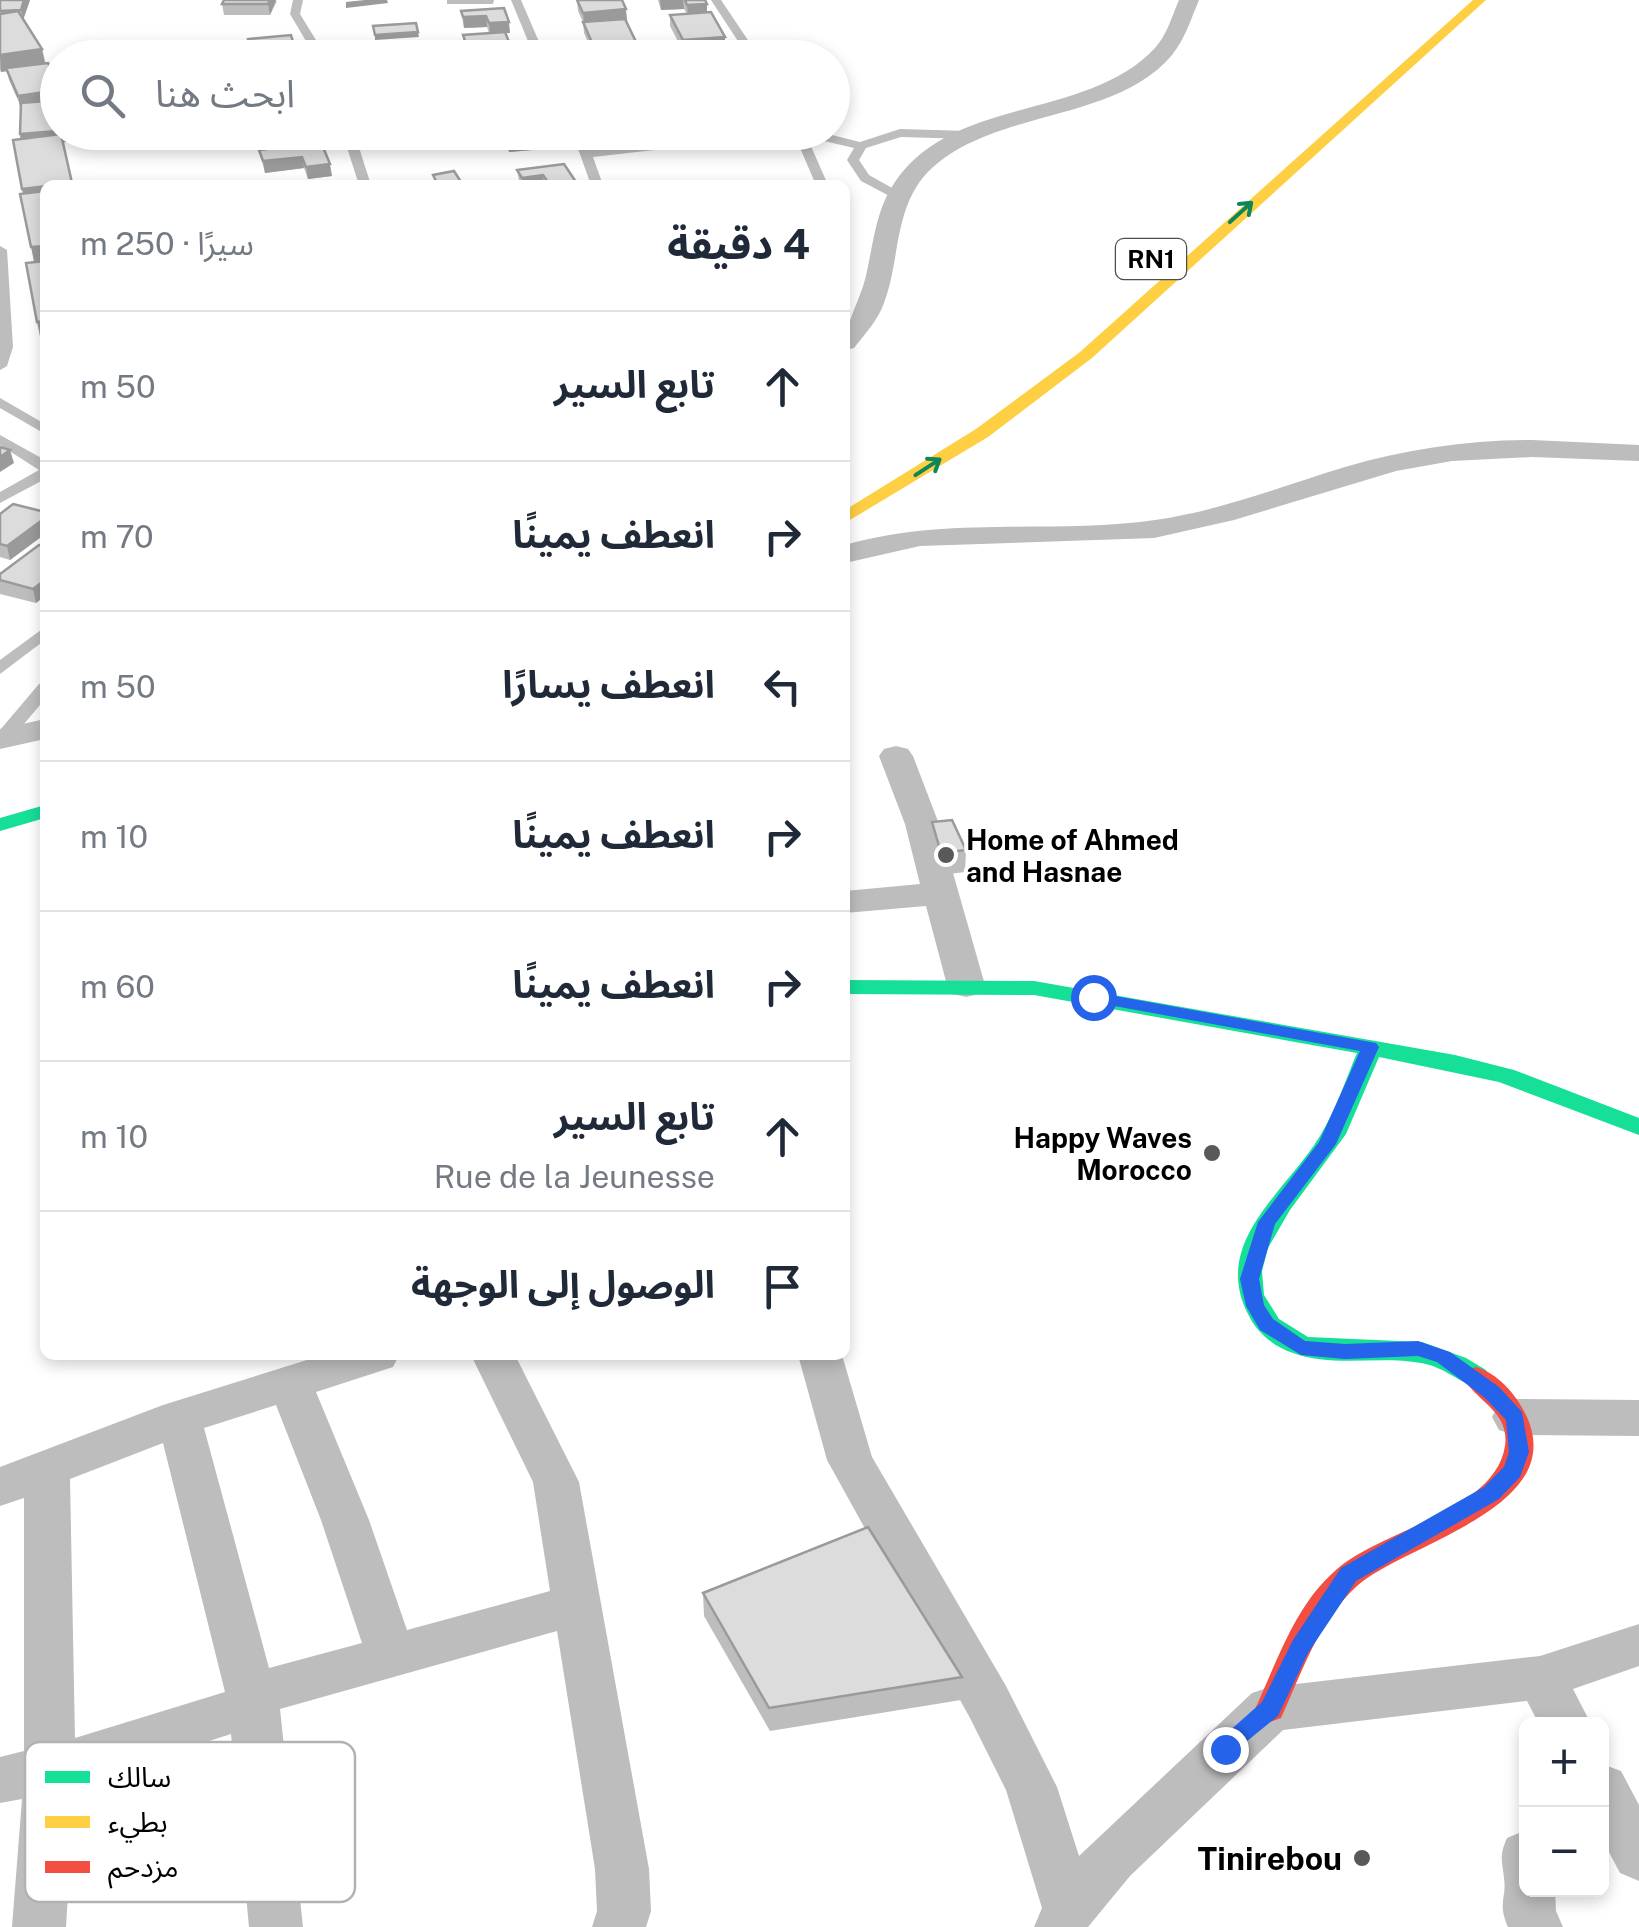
<!DOCTYPE html>
<html lang="ar">
<head>
<meta charset="utf-8">
<style>
  body { margin:0; font-family:"Public Sans","Noto Sans Arabic",sans-serif; background:#f2f2f3; color:#1f2937; direction:rtl }
  .controls { position:absolute; right:30px; bottom:30px; display:grid; overflow:hidden; border-radius:15px; box-shadow:0 5px 15px #0003 }
  .controls button { width:90px; height:90px; display:grid; place-items:center; padding:0; border:0; border-bottom:2px solid #e0e1e3; background:#fff; color:#1f2937; font:50px sans-serif }
  .stop { position:absolute; width:30px; height:30px; margin:-22px; border:8px solid #2563eb; border-radius:50%; background:#fff }
  .stop.end { background:#2563eb; border-color:#fff; box-shadow:0 2px 10px #0008 }
  .list { margin:0; padding:0; list-style:none }
  h2 { display:flex; justify-content:space-between; align-items:center; height:130px; margin:0; padding:0 40px; font-size:42px }
  h2 small { font-size:32px; font-weight:400; color:#747a83 }
  .list li { display:grid; grid-template-columns:65px 1fr auto; gap:30px; align-items:center; box-sizing:border-box; height:150px; padding:0 40px; border-top:2px solid #e0e1e3 }
  .list b { display:block; font-size:38px; white-space:nowrap }
  .list p { margin:0; font-size:32px; white-space:nowrap; color:#747a83 }
  .list em { font-size:32px; font-style:normal; color:#747a83 }
  .icon { flex:none; width:55px; height:55px; fill:none; stroke:currentColor; stroke-width:2; stroke-linecap:round; stroke-linejoin:round }
  .map { position:relative; flex:none; width:1639px; height:1927px; overflow:hidden; direction:ltr }
  .search { position:absolute; background:#fff; box-shadow:0 5px 15px #0003; left:40px; top:40px; width:810px; height:110px; display:flex; align-items:center; gap:25px; box-sizing:border-box; padding:0 35px; border-radius:55px; color:#747a83; font-size:38px }
  .panel { position:absolute; background:#fff; box-shadow:0 5px 15px #0003; left:40px; top:180px; width:810px; height:1180px; border-radius:15px; direction:rtl }
  .map>svg:first-child { display:block }
  .lines { fill:none; stroke-linecap:round; stroke-linejoin:round }
  .lane { fill:#bdbdbd; fill-rule:evenodd }
  .street { fill:#bdbdbd; fill-rule:evenodd }
  .fast { fill:#16e098; fill-rule:evenodd }
  .slow { fill:#ffcf43; fill-rule:evenodd }
  .jam { fill:#f24e42; fill-rule:evenodd }
  .wall { fill:#bdbdbd }
  .shaded-wall { fill:#9a9a9a }
  .building { fill:#dcdcdc; stroke:#9a9a9a; stroke-width:2.5 }
  .oneway { stroke:#0d865b }
  .route { fill:#2563eb }
  .poi-dot { fill:#595959; stroke:#fff; stroke-width:4 }
  .labels { text-anchor:middle; dominant-baseline:central; stroke-width:8; stroke-linejoin:round; paint-order:stroke }
  .shield { fill:#fff; stroke:#4c4c4c; stroke-width:2.5 }
  .shield-label { font-size:25px; font-weight:bold; fill:#000 }
  .poi-label { font-size:28px; font-weight:bold; fill:#000; stroke:#fff; text-anchor:start }
  .near-poi-label { font-size:32px; font-weight:bold; fill:#000; stroke:#fff; text-anchor:end }
  .key { fill:#fff; stroke:#b2b2b2; stroke-width:2.5 }
  .key-label { font-size:28px; fill:#000 }
</style>
</head>
<body>
<div class="map">
<svg width="1639" height="1927" viewBox="0 0 1639 1927">
  <rect width="100%" height="100%" fill="#fff"/>
  <g class="lines">
    <g class="lane">
      <path d="M293,0H303L300,14L327,58H316L290,14Z"/>
      <path d="M511,0H521L546,58H535Z"/>
      <path d="M711,0H721L760,58H749Z"/>
      <path d="M900,129L968,131L974,135L968,139L901,137L866,148L859,160L869,175L901,193L903,196L897,200L861,181L847,160L854,148L807,137L828,185H816L794,134L593,157L603,185H591L572,132H584L591,150L752,132H820L860,142Z"/>
      <path d="M342,132H354L371,185H359Z"/>
      <path d="M0,246L7,250L13,347L7,366L0,370Z"/>
      <path d="M0,398L45,424V434L0,408Z"/>
      <path d="M0,435L45,460V479L0,503V492L39,470L0,445Z"/>
      <path d="M45,627V640L0,674V660Z"/>
      <path d="M45,683V699L8,743L0,744V730L39,684Z"/>
    </g>
    <g class="street">
      <path d="M1179,0H1199C1191,19 1185,39 1172,55C1116,122 996,109 932,168C893,204 901,258 884,303C878,320 865,334 854,348L845,350C845,319 861,302 867,271C873,244 876,214 890,190C945,94 1085,123 1155,48C1167,35 1172,16 1179,0Z"/>
      <path d="M1532,440L1639,445V461L1532,457L1452,461L1396,471L1234,520L1154,538L920,546L845,563V545C947,515 1051,535 1155,520C1220,511 1282,486 1345,467C1407,449 1467,440 1532,440Z"/>
      <path d="M45,719V739L0,749V729Z"/>
      <path d="M896,746L908,749L913,756L939,824L985,985L979,994L966,997L953,994L947,985L926,906L845,913V891L920,884L905,824L879,756L884,749Z"/>
      <path d="M323,1355H399L393,1367L316,1392L369,1520L407,1630L550,1591L533,1482L471,1355H515L579,1482L649,1869L651,1911L646,1927H592L597,1911L595,1869L557,1631L280,1709L303,1927H249L231,1734L75,1784L66,1927H12L22,1799L0,1803V1757L24,1751V1498L0,1506V1467L163,1405ZM276,1405L321,1520L362,1643L269,1668L204,1428ZM163,1443L225,1692L75,1738L70,1479Z"/>
      <path d="M798,1355H842L872,1457L1006,1686L1057,1787L1079,1856L1252,1693L1270,1687L1540,1656L1639,1624V1666L1573,1689L1591,1724H1539L1527,1701L1283,1730L1130,1876L1088,1927H1034L1042,1908L1006,1790L970,1718L827,1460Z"/>
      <path d="M1515,1399L1639,1400V1436L1515,1435L1499,1430L1492,1417L1499,1404Z"/>
      <path d="M1602,1764L1621,1771L1639,1805V1881L1620,1873L1602,1839Z"/>
      <path d="M1526,1830V1890H1555L1556,1911L1563,1927H1508C1497,1902 1507,1898 1504,1878C1502,1860 1499,1856 1507,1838Z"/>
    </g>
    <g class="fast">
      <path d="M45,805V818L0,831V818Z"/>
      <path d="M845,980L1034,981L1455,1055L1514,1070L1639,1118V1135L1499,1082L1379,1057L1346,1134L1290,1210L1268,1248L1262,1271L1264,1295L1279,1319L1308,1337L1422,1342L1466,1358L1486,1370L1489,1377L1486,1384L1476,1387C1457,1381 1442,1366 1421,1363C1378,1355 1335,1368 1293,1353C1273,1346 1257,1333 1248,1314C1211,1242 1286,1192 1320,1136C1336,1110 1345,1081 1357,1053L1034,995L845,994Z"/>
    </g>
    <path class="slow" d="M1473,0H1486L1092,358L988,437L845,523V510L976,429L1080,352Z"/>
    <path class="jam" d="M1476,1367C1497,1373 1515,1393 1525,1413C1573,1508 1405,1543 1357,1586C1318,1621 1302,1673 1281,1718L1270,1722L1259,1718L1255,1709C1277,1662 1295,1605 1336,1570C1380,1530 1495,1512 1505,1446C1510,1411 1476,1402 1463,1377L1466,1370Z"/>
  </g>
  <g class="wall">
    <path d="M0,0H30L23,20L42,49L67,142H62L41,341L34,262L23,194L20,134L21,107L9,80L7,71L1,72L0,70Z"/>
    <path d="M447,0H494L493,4H447Z"/>
    <path d="M577,0L627,20H625L637,44V55L595,58L584,33L583,22L578,11Z"/>
    <path d="M658,0H705L707,4V12L725,48L683,51L670,26V15L687,14L684,9L661,10Z"/>
    <path d="M277,1L270,15H224L222,4Z"/>
    <path d="M504,8L510,33H506L515,58H468L464,46L463,35L489,33L487,27L464,28L461,11Z"/>
    <path d="M255,132H322L324,146L323,147L332,176L308,179L304,168L265,173L259,150L299,145L297,139L259,143Z"/>
    <path d="M406,132H464L466,148L448,150L444,140L410,143Z"/>
    <path d="M502,132H553L555,148L509,152Z"/>
    <path d="M517,170L576,182V185H520Z"/>
    <path d="M45,512V534L10,560L0,557V514Z"/>
    <path d="M45,546V596L36,603L0,594V574Z"/>
    <path d="M932,822L966,850L965,872L940,875L931,844Z"/>
    <path d="M703,1593L962,1677L961,1700L770,1731L704,1616Z"/>
  </g>
  <g class="shaded-wall">
    <path d="M24,0H30L23,20L21,10Z"/>
    <path d="M270,0H276L270,15L268,4Z"/>
    <path d="M365,0H387L388,3L346,8V2Z"/>
    <path d="M660,0H683L684,9L661,10Z"/>
    <path d="M707,4V14L688,16L687,5Z"/>
    <path d="M626,9L627,20L584,24L583,13Z"/>
    <path d="M486,16L487,27L464,28L463,17Z"/>
    <path d="M509,22L510,33L490,34L489,23Z"/>
    <path d="M418,32L419,37L375,40V35Z"/>
    <path d="M725,37V48L683,51V40Z"/>
    <path d="M637,44V55L595,58L594,47Z"/>
    <path d="M42,49L45,65L1,72L0,55Z"/>
    <path d="M296,52L297,58L236,57Z"/>
    <path d="M424,52L425,58H380V56Z"/>
    <path d="M58,90V102L20,107L18,96Z"/>
    <path d="M58,131V132H67V142L22,146L20,134Z"/>
    <path d="M258,132H296L297,139L259,143Z"/>
    <path d="M408,132H443L444,140L410,143Z"/>
    <path d="M637,132H682V133L637,137Z"/>
    <path d="M323,135L324,146L301,149L299,138Z"/>
    <path d="M465,136L466,148L448,150L447,138Z"/>
    <path d="M554,136L555,148L509,152L508,140Z"/>
    <path d="M302,157L304,168L265,173L263,161Z"/>
    <path d="M330,164L332,176L308,179L306,167Z"/>
    <path d="M543,175L544,185H523L522,178Z"/>
    <path d="M45,186V204L26,207L22,189Z"/>
    <path d="M45,246V264L35,266L31,247Z"/>
    <path d="M45,321V341H41L37,322Z"/>
    <path d="M10,450L14,463L0,472V457Z"/>
    <path d="M45,518V534L10,560L7,546Z"/>
    <path d="M45,580V596L36,603L33,589Z"/>
  </g>
  <g class="building">
    <path d="M0,0H24L21,10L0,11Z"/>
    <path d="M224,0H270L268,4H222Z"/>
    <path d="M577,0H622L626,9L583,13Z"/>
    <path d="M685,0H705L707,4L687,5Z"/>
    <path d="M504,8L509,22L489,23L486,16L463,17L461,11Z"/>
    <path d="M18,11L42,49L0,55V14Z"/>
    <path d="M711,12L725,37L683,40L670,15Z"/>
    <path d="M625,19L637,44L594,47L583,22Z"/>
    <path d="M416,23L418,32L375,35L373,26Z"/>
    <path d="M505,32L515,57L471,58L463,35Z"/>
    <path d="M291,35L296,52L236,57L234,49L250,48L248,39Z"/>
    <path d="M422,43L424,52L380,56L378,46Z"/>
    <path d="M733,48L738,58H694L691,51Z"/>
    <path d="M48,63L58,82V90L18,96L6,68Z"/>
    <path d="M58,100V131L20,134L21,103Z"/>
    <path d="M297,132H322L323,135L299,138Z"/>
    <path d="M445,132H464L465,136L447,138Z"/>
    <path d="M505,132H553L554,136L508,140Z"/>
    <path d="M61,134L72,183L22,189L13,140Z"/>
    <path d="M321,142L330,164L306,167L302,157L263,161L259,150Z"/>
    <path d="M564,164L576,182L550,185L543,175L522,178L517,170Z"/>
    <path d="M454,171L463,185H438L433,175Z"/>
    <path d="M45,191V246L31,247L20,194Z"/>
    <path d="M45,261V321L37,322L26,263Z"/>
    <path d="M0,447L10,450L0,457Z"/>
    <path d="M13,504L45,512V518L7,546L0,544V514Z"/>
    <path d="M39,545L45,546V580L33,589L0,580V574Z"/>
    <path d="M952,820L966,850L941,853L932,822Z"/>
    <path d="M868,1527L962,1677L769,1708L703,1593Z"/>
  </g>
  <defs><path id="oneway-shaft" d="M-6 0H5M1.5-3L5.5 0L1.5 3" fill="none" stroke-width="1.6" stroke-linecap="round" stroke-linejoin="round" transform="scale(2.5)"/></defs>
  <g class="oneway">
    <use href="#oneway-shaft" transform="translate(1241 212) rotate(-42)"/>
    <use href="#oneway-shaft" transform="translate(928 467) rotate(-33)"/>
  </g>
  <path class="route" d="M1093,992L1376,1043L1379,1047L1336,1144L1275,1224L1259,1279L1264,1305L1273,1319L1305,1341L1345,1344L1418,1341L1450,1352L1499,1387L1522,1412L1529,1452L1520,1477L1499,1499L1356,1581L1308,1653L1278,1716L1225,1759L1217,1756L1214,1749L1217,1742L1262,1702L1293,1640L1341,1568L1484,1487L1504,1467L1509,1452L1506,1420L1485,1398L1437,1362L1418,1356L1345,1359L1301,1355L1260,1330L1246,1306L1240,1279L1258,1222L1319,1142L1360,1051L1087,1001V993Z"/>
  <g class="poi-dot">
    <circle cx="946" cy="855" r="10"/>
    <circle cx="1212" cy="1153" r="10"/>
    <circle cx="1362" cy="1858" r="10"/>
  </g>
  <g class="labels">
    <rect class="shield" x="1116" y="239" width="70" height="40" rx="8"/>
    <g class="shield-label">
      <text x="1151" y="259">RN1</text>
    </g>
    <g class="poi-label">
      <text x="966" y="839">Home of Ahmed<tspan x="966" dy="32">and Hasnae</tspan></text>
      <text x="1192" y="1137" text-anchor="end">Happy Waves<tspan x="1192" dy="32">Morocco</tspan></text>
    </g>
    <g class="near-poi-label">
      <text x="1342" y="1858">Tinirebou</text>
    </g>
  </g>
  <rect x="25" y="1742" width="330" height="160" rx="15" class="key"/>
  <rect x="45" y="1771" width="45" height="12" fill="#16e098"/>
  <rect x="45" y="1816" width="45" height="12" fill="#ffcf43"/>
  <rect x="45" y="1861" width="45" height="12" fill="#f24e42"/>
  <g class="key-label">
    <text x="108" y="1787">سالك</text>
    <text x="108" y="1832">بطيء</text>
    <text x="108" y="1877">مزدحم</text>
  </g>
</svg>
<div class="controls">
<button>+</button>
<button>−</button>
</div>
<div class="stop" style="left:1093px;top:997px"></div>
<div class="stop end" style="left:1225px;top:1749px"></div>
<div class="search"><svg class="icon" aria-label="search" viewBox="0 0 24 24"><circle cx="10" cy="10" r="6"/><path d="M15 15l6 6"/></svg>ابحث هنا</div>
<section class="panel">
<h2>4 دقيقة<small>سيرًا · 250 m</small></h2>
<ul class="list">
<li><svg class="icon" aria-label="ahead" viewBox="0 0 24 24"><path d="M12 20V5M6 11l6-6 6 6"/></svg><div><b>تابع السير</b></div><em>50 m</em></li>
<li><svg class="icon" aria-label="right" viewBox="0 0 24 24"><path d="M7 20v-9h11M14 6l5 5-5 5"/></svg><div><b>انعطف يمينًا</b></div><em>70 m</em></li>
<li><svg class="icon" aria-label="left" viewBox="0 0 24 24"><path d="M17 20v-9H6M10 6l-5 5 5 5"/></svg><div><b>انعطف يسارًا</b></div><em>50 m</em></li>
<li><svg class="icon" aria-label="right" viewBox="0 0 24 24"><path d="M7 20v-9h11M14 6l5 5-5 5"/></svg><div><b>انعطف يمينًا</b></div><em>10 m</em></li>
<li><svg class="icon" aria-label="right" viewBox="0 0 24 24"><path d="M7 20v-9h11M14 6l5 5-5 5"/></svg><div><b>انعطف يمينًا</b></div><em>60 m</em></li>
<li><svg class="icon" aria-label="ahead" viewBox="0 0 24 24"><path d="M12 20V5M6 11l6-6 6 6"/></svg><div><b>تابع السير</b><p>Rue de la Jeunesse</p></div><em>10 m</em></li>
<li><svg class="icon" aria-label="arrive" viewBox="0 0 24 24"><path d="M6 21V4h12l-3 4 3 4H6"/></svg><div><b>الوصول إلى الوجهة</b></div></li>
</ul>
</section>
</div>
</body>
</html>
